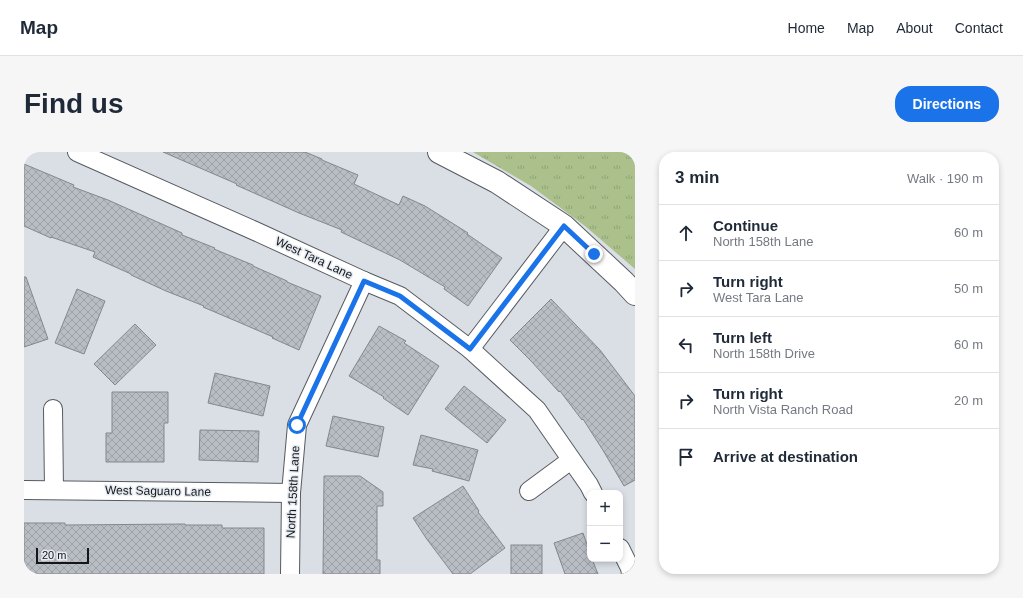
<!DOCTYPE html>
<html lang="en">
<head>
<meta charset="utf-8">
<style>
  body { margin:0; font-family:Arial,sans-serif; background:#f6f6f7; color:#1f2937 }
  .controls { position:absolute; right:12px; bottom:12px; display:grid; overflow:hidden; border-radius:8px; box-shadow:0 2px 6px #0003 }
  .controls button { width:36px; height:36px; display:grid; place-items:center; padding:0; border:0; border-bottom:1px solid #e0e1e3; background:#fff; color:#1f2937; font:20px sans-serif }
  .scale { position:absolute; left:12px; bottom:10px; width:53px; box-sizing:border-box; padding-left:4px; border:2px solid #141619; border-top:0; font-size:11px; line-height:14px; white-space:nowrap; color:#141619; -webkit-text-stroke:3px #e7ecf3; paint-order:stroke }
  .stop { position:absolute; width:12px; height:12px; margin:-9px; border:3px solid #1a73e8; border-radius:50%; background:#fff }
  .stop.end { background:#1a73e8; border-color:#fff; box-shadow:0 1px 4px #0008 }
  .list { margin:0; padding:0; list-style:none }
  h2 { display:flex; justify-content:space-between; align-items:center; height:52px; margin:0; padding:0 16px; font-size:17px }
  h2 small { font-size:13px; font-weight:400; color:#747a83 }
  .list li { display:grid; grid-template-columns:26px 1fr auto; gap:12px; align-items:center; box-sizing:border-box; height:56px; padding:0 16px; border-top:1px solid #e0e1e3 }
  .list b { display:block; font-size:15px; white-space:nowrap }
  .list p { margin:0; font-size:13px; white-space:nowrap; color:#747a83 }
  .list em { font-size:13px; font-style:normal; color:#747a83 }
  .icon { flex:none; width:22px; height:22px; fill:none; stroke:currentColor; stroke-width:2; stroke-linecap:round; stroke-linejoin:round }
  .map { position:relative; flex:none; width:611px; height:422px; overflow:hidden; border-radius:16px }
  header { display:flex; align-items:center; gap:24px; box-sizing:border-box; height:56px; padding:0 20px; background:#fff; border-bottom:1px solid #e0e1e3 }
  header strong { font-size:19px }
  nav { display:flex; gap:22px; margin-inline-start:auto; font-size:14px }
  .intro { display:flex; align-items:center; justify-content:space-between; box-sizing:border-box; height:96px; padding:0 24px }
  h1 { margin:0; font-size:28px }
  .button { padding:10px 18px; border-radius:16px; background:#1a73e8; color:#fff; font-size:14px; font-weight:700 }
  main { display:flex; gap:24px; padding:0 24px }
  aside { flex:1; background:#fff; border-radius:16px; box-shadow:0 2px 6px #0003 }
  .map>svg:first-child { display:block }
  .park { fill:url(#park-tufts) }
  .building { fill:url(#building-cross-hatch); stroke:#83878e }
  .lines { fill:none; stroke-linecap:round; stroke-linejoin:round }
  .minor-casing { stroke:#575b61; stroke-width:20 }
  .tertiary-casing { stroke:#575b61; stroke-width:24 }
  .minor { stroke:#fff; stroke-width:18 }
  .tertiary { stroke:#fff; stroke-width:22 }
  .route { stroke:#1a73e8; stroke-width:5 }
  .labels { text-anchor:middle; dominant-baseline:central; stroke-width:3; stroke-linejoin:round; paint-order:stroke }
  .street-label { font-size:12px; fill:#141619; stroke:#e7ecf3 }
</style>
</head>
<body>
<header>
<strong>Map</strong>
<nav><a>Home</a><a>Map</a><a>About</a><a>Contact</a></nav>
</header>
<div class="intro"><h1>Find us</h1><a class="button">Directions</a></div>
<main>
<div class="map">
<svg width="611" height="422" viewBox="0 0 611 422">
  <defs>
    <pattern id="park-tufts" width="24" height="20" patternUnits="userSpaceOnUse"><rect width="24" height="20" fill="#abc08b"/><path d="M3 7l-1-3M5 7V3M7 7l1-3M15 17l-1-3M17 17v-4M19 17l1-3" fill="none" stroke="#92a477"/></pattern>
    <pattern id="building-cross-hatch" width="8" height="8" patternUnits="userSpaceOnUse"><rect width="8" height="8" fill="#b8bdc4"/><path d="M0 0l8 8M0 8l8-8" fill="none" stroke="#9da2a8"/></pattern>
  </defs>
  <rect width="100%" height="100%" fill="#dadfe6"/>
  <path class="park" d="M449,0H611V117L561,74L507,34Z"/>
  <g class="building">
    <path d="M139,0H281L298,7V8L334,23L330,32L375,53L379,44L401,54L444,81L443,82L478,106L444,154L420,137L421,135L376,108L317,80L318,78L275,61L212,33L213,32Z"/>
    <path d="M0,12L50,33L49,35L84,48L158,81V83L191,96L190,97L229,113V114L263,129V130L297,144L275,198L248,186L249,185L219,172L179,155L180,154L142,139L107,123V122L69,105L71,100L27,85V86L0,74Z"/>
    <path d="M0,125H2L24,187L0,195Z"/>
    <path d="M53,137L81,149L60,202L31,191Z"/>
    <path d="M527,147L576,198L611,244V328L600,334L580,300L559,267L558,268L536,239L535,240L508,210L486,188Z"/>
    <path d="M111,172L132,193L91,233L70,212Z"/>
    <path d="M355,174L382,189L380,191L415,214L384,263L359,246L360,245L325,224Z"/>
    <path d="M191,221L246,234L239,264L184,251Z"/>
    <path d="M440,234L482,268L463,291L421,257Z"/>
    <path d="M88,240H144V271H140V310H82V281H88Z"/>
    <path d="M309,264L360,275L354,305L302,294Z"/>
    <path d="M176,278L235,279L234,310L175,308Z"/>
    <path d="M397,283L454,298L445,329L408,319L409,317L389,313Z"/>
    <path d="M300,324H336L359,340V354H353V408H356V422H299Z"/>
    <path d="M439,334L455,359L454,360L481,396L446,422H429L402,386L389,366Z"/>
    <path d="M0,371H41V373L161,372V373H198V376H240V422H0Z"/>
    <path d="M559,381L566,401V407H568L574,422H541L530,391Z"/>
    <rect x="487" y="393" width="31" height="29"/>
  </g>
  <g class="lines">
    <g class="minor-casing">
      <g id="minor">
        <path d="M53,0L231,79L340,129L376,144L446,197L513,258L565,333L569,341"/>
        <path d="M446,197L540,74"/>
        <path d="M29,257L30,338"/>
        <path d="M0,338L267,341"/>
        <path d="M505,339L547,308"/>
        <path d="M596,396L606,416L607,422"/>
        <path d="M266,422L267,341L273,273L340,129"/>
      </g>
    </g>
    <g class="tertiary-casing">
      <path id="tertiary" d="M415,0L473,30L540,74L600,130L611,142"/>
    </g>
    <use href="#minor" class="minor"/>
    <use href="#tertiary" class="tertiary"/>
  </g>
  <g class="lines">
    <path class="route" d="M273,273L340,129L376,144L446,197L540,74L570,102"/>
  </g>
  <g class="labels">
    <g class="street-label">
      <text transform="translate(290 106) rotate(25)">West Tara Lane</text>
      <text transform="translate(134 339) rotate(1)">West Saguaro Lane</text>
      <text transform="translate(269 340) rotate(-87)">North 158th Lane</text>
    </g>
  </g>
</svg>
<div class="controls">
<button>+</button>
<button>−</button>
</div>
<div class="scale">20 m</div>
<div class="stop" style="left:273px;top:273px"></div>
<div class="stop end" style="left:570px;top:102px"></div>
</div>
<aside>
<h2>3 min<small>Walk · 190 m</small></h2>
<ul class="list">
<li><svg class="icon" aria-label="ahead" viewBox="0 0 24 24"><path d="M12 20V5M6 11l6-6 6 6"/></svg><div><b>Continue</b><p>North 158th Lane</p></div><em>60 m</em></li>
<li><svg class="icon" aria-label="right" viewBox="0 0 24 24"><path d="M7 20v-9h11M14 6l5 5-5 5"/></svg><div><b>Turn right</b><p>West Tara Lane</p></div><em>50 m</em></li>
<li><svg class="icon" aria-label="left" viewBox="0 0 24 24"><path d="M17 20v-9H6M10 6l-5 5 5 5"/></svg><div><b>Turn left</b><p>North 158th Drive</p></div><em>60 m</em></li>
<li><svg class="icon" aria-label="right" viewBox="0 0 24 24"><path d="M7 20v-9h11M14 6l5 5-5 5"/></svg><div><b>Turn right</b><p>North Vista Ranch Road</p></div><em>20 m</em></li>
<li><svg class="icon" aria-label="arrive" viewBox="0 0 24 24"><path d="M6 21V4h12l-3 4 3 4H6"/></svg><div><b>Arrive at destination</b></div></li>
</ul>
</aside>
</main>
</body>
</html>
